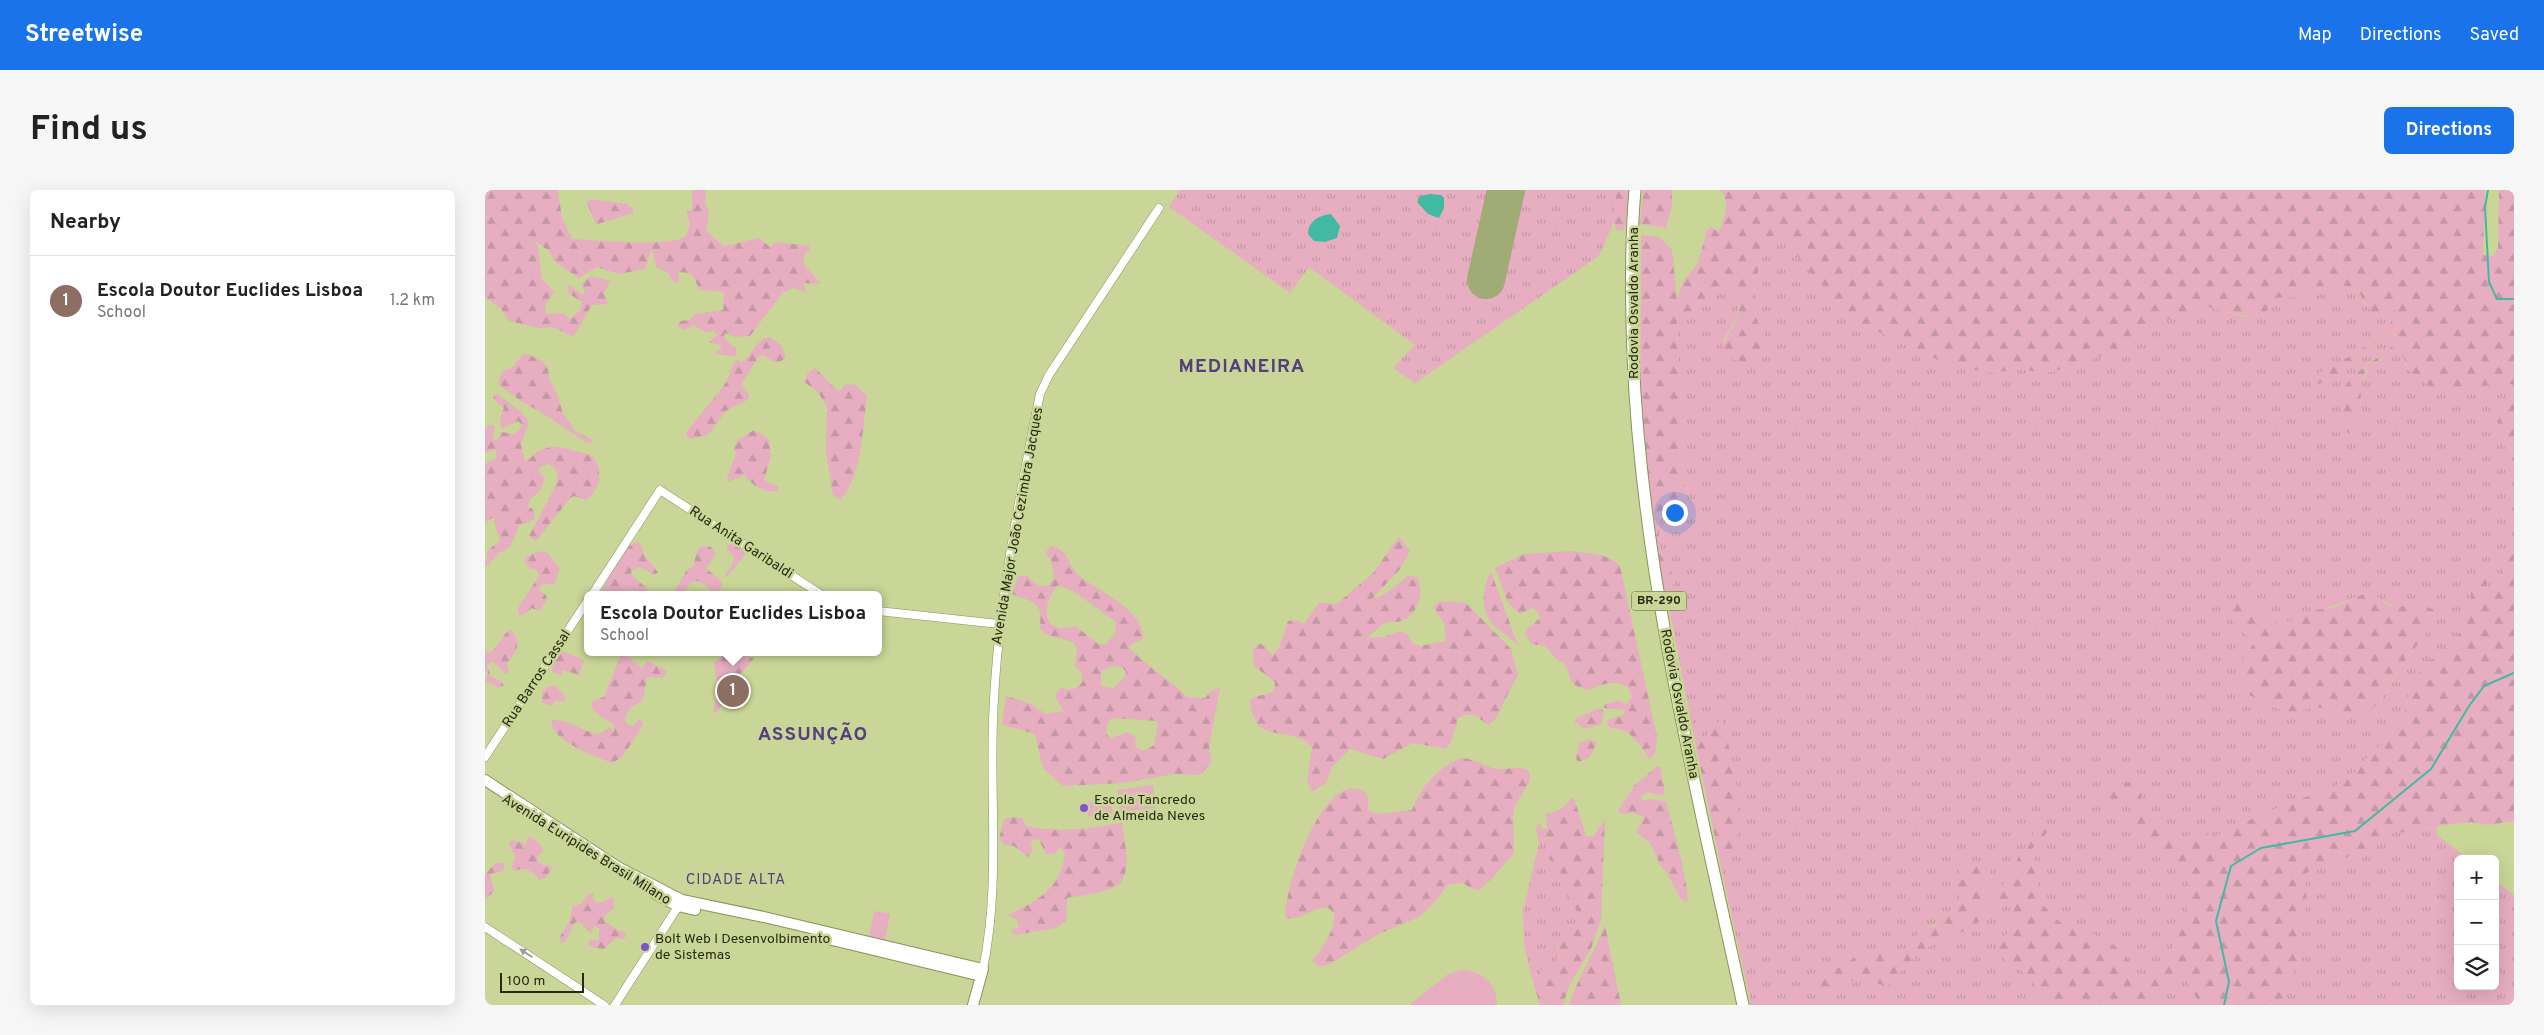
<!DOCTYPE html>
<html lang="en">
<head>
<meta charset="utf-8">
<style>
  body { margin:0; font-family:Overpass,sans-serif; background:#f6f6f6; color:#222 }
  .controls { position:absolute; right:15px; bottom:15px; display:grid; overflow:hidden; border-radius:8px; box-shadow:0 5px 20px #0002 }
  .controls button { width:45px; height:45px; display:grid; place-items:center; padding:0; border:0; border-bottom:1px solid #e0e0e0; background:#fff; color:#222; font:25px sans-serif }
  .scale { position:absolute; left:15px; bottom:12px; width:84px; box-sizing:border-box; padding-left:5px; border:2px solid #262a11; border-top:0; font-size:14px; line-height:18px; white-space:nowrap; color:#262a11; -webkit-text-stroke:4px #c9d697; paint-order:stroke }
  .you { position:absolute; left:1189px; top:322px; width:18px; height:18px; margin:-12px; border:4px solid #fff; border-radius:50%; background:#1a73e8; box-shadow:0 0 0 8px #1a73e833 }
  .badge { display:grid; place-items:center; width:32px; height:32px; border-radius:50%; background:#1a73e8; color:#fff; font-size:16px; font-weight:700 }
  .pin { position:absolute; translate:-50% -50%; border:2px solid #fff; box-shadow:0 1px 5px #0006 }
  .popup { position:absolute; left:99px; top:401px; width:298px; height:65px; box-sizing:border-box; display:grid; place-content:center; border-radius:8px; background:#fff; filter:drop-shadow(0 1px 4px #0005); font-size:16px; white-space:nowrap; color:#767676 }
  .popup b { font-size:19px; color:#222 }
  .popup::after { content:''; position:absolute; left:50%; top:100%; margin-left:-10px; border:10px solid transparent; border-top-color:#fff }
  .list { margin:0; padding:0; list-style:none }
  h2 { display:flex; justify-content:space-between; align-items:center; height:65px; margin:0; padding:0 20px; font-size:21px }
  h2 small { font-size:16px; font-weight:400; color:#767676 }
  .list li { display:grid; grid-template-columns:32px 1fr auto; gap:15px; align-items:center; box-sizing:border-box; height:90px; padding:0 20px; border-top:1px solid #e0e0e0 }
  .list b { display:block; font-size:19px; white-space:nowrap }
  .list p { margin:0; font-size:16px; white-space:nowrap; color:#767676 }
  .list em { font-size:16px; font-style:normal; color:#767676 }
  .icon { flex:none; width:28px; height:28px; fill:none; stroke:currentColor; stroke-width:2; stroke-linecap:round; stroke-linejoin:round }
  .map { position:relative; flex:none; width:2029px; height:815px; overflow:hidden; border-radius:8px }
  header { display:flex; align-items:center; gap:30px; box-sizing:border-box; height:70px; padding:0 25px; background:#1a73e8; color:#fff }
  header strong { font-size:24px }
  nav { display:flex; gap:28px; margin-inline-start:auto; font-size:18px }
  .intro { display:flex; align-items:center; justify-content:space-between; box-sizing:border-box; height:120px; padding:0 30px }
  h1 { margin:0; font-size:35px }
  .button { padding:12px 22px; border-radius:8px; background:#1a73e8; color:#fff; font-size:18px; font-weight:700 }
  main { display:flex; gap:30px; padding:0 30px }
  aside { flex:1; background:#fff; border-radius:8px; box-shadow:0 5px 20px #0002 }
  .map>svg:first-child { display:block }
  .grass { fill:url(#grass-tufts); fill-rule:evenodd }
  .forest { fill:url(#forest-firs); fill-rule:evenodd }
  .garden { fill:#e6aec0 }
  .water { fill:#42baa3 }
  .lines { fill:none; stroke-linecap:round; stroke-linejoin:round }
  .stream { stroke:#42baa3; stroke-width:2 }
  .runway { stroke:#a0ab76; stroke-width:38 }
  .minor-casing { stroke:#889457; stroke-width:9 }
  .major-casing { stroke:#889457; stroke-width:12 }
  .highway-casing { stroke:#889457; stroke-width:13 }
  .minor { stroke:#fff; stroke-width:8 }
  .major { stroke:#fff; stroke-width:10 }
  .highway { stroke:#fff; stroke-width:11 }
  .oneway { fill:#9d9f94 }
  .poi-dot { fill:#8052cb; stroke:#c9d697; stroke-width:2 }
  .labels { text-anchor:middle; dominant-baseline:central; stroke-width:5; stroke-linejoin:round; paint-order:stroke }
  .shield { fill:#c9d697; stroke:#575e39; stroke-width:1 }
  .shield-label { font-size:12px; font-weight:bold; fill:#262a11 }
  .street-label { font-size:14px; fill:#262a11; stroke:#c9d697 }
  .poi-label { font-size:14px; fill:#262a11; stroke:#c9d697; text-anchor:start }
  .neighbourhood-label { font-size:15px; letter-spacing:1px; fill:#55407d; stroke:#c9d697 }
  .district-label { font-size:19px; font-weight:bold; letter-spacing:1px; fill:#55407d; stroke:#c9d697 }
</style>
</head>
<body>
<header>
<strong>Streetwise</strong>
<nav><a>Map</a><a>Directions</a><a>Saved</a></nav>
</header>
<div class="intro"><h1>Find us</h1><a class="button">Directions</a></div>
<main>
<aside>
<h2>Nearby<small></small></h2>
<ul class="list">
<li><span class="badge" style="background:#8d6e63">1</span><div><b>Escola Doutor Euclides Lisboa</b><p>School</p></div><em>1.2 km</em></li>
</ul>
</aside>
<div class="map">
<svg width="2029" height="815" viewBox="0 0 2029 815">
  <defs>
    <pattern id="grass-tufts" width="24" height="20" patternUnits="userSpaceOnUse" patternTransform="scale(1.25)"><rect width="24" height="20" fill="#e6aec0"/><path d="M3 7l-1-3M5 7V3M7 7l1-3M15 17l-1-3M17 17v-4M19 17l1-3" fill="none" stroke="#c596a4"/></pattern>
    <pattern id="forest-firs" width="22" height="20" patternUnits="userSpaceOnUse" patternTransform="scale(1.25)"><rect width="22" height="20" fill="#e6aec0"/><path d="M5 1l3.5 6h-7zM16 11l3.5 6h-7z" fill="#c596a4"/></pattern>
  </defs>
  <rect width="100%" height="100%" fill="#c9d697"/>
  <g class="grass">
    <path d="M695,0H1131L1129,32L1114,66L930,193L908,178L930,155L824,77L805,103L684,17Z"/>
    <path d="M1295,42L1371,131L1446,167L1506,182L1535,179L1559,183L1591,176L1589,174C1607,166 1626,164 1644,157L1653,136L1695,127L1717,115L1760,127L1778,124L1790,108L1809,107L1828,100L1862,96L1874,103L1881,116L1897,124L1911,119L1912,124L1901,140L1869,164L1844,191L1904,144L1913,147C1911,159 1886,169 1877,178C1871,183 1866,190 1860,196L1868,241L1876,212L1875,194L1879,186L1886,176L1912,160L1918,166L1921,176L1950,201C1971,207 1988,197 2009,194C2015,193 2023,194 2029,194V212L2017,220L2024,260H2029V360L2002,412L1986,398V416L1979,437L1963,458L1942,473L1926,497L1919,524L1903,549L1880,570L1871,582L1841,603L1820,607L1773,626L1734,645L1718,649L1715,639L1701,647L1691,648L1671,633L1658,618L1655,599L1621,609H1636L1648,619L1649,633L1694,677L1703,689L1706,700V710L1688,742V770L1669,790L1654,800L1612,746L1578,735L1554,711L1547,659L1568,635L1532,670L1526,686L1513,700L1497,705L1508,674C1486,702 1466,728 1433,743L1425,759L1408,764L1392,759L1374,765L1342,785L1325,790L1337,803C1363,789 1375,785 1402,797C1426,767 1449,746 1488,740L1507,711L1526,710L1529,727L1522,744L1521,772L1536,780L1569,815H1266L1236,677L1251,651L1236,529L1211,557L1185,423L1187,415C1183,391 1163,333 1183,314C1187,310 1195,307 1200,304L1192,127L1201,128L1231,97C1237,95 1240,97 1246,101C1265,114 1244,138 1238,152L1283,159C1280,143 1270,131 1268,115C1267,109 1278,59 1280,53C1283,49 1291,43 1295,42ZM1881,403L1915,418L1941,416L1936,451L1919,472L1897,509L1878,526L1869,528L1837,518H1820L1804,523L1789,516L1769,453L1745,428L1758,411L1778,428L1795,435C1824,423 1852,416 1881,403Z"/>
    <path d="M1952,636V645L1983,669H1973V796H2010V690L2029,705V815H1802L1798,808L1799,799L1812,776L1816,754L1817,735L1822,711L1819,684L1880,660L1902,645L1910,642L1927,643Z"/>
    <path d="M1066,646L1070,659L1068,675L1075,680L1078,695L1101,704L1098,729L1090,735L1082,736L1072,757L1074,765L1068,780L1060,778L1047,788L1039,755L1038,721L1054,653Z"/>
    <path d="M1695,778L1715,815H1660L1672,800Z"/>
  </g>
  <g class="forest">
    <path d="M0,0H73L77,28L87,49C111,50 183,58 201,46L205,34L201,21L207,20V0H221L220,12L224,22L221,41L239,56L274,48L285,57L291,52L324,56L326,61L320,63L318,73L336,94L318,93L321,103L309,98L298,102L265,146L250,147L240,143L239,147L251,159V164L250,166L230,164L236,157V155L223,152L233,145L228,141L220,142L209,135L199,140L192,136L195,131L204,130L210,124L238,120L239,102L215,100L206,83L193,82L194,92L189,93L182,82L171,77L167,58L160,79L134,84L112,77L94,88L70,72L64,61L50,51L53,57L57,89L69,102L60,115L61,124L78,123L85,129L95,120L97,112L83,103L84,94L97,105L100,101L96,94L106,86L126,91L119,102L123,114L107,115L88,147L68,137L55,138L24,131L16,119L0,107Z"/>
    <path d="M1131,0H1144L1140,39L1132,41L1129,32Z"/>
    <path d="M1158,0H1187V15L1181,38L1155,34Z"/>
    <path d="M1235,0H1999C2003,22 1996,44 1999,65L2008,66L2013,58L2014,0H2029V194C2023,194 2015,193 2009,194C1988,197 1971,207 1950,201L1923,179L1918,166L1912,160C1904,165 1892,170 1885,177C1871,191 1878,198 1875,214C1873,223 1871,232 1868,241L1863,244C1861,233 1855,217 1857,205C1862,178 1911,163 1913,147L1909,144H1904L1844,191L1829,195L1825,190L1828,186C1860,169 1892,155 1912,124L1911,119L1897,124L1887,123L1874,103L1862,96L1828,100L1809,107L1790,108C1786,112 1784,121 1778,124C1767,130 1730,119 1717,115L1695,127L1653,136L1644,157L1640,160L1590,173L1591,176L1559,183L1535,179L1506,183L1469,176L1446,167L1371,131L1324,82L1295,42C1291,43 1283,49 1280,53C1278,58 1267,109 1268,115C1270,131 1280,143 1283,159L1278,167C1260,174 1251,175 1238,160C1239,143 1268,116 1246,101C1240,97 1237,95 1231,97L1201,128L1196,130L1192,128L1200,304L1183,314L1175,328L1174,345L1177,364L1189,387L1185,423L1180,414L1163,298L1155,195L1156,45L1174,47L1187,60L1192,110L1198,91L1213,73L1222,40L1226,37L1234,42C1238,30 1247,11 1235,0Z"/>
    <path d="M105,9L142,14L148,19V23L113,34L110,32L102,13Z"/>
    <path d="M285,147L296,155L301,167C293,176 287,171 279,165L274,166L256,195L264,205V209L241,221L223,245L206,249L202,247L201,243C213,225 228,211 240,194C244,189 245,179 251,170L255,169L256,173C268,166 270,149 285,147Z"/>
    <path d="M38,164H43L58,172L63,179L65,192L70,199L78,223L90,241L109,250L105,253L101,252L54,221L37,212L13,194L17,181L27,178Z"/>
    <path d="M330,178L354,202L360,195L369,194L382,205C378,235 377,289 355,310L348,305L341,262L342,217L333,202L319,192L322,184Z"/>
    <path d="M12,204L35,221L44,231L36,255L40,271C47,269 49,262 56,260C73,252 89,262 106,265C119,278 116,300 101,310L89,306L85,308L53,349L49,350L44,346L71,295L73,287L70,278L63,274L55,277L54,282L60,288L55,301L45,309L43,317L48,319L50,327L44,333L35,334L25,357L14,363L0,378L3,360L14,352L15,348L11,340L9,327L0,332V274L11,268V259L0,263V238L7,234L10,237L8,249L12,250L17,242L30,244L36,238V234L33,231L17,239C13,232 16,225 19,218L9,210L8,207Z"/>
    <path d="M2029,212V260C2010,259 2014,237 2014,223Z"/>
    <path d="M269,240L284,249L286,266L279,290L294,297L292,301C278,303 268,296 259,285L244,292L242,288L251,263L248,259L254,249Z"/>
    <path d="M914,347L925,361L915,379L886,410L901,403L923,386L932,387C940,402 933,425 916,431C912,433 905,431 901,433C894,436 887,444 882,448L899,447L915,441L923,445L927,453L935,456L961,451L959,433L949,418L954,411L981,413L1026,459L1033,484L1010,530L1003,535C992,526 987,521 973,528L966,552L961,559L928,553L898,569L865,559L847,577L841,593L827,602L822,592L827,557C801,531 770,560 765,510C773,504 781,506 789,501L790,492L769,476L768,459L775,453L788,465L794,458L803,431L812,430L819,434L834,413L852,414L888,383Z"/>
    <path d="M152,352L156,353L159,365L173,382L170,385L155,377L147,380L146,384C151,392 163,395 165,405C157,405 149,399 141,400L138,405H117C121,389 135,357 152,352Z"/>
    <path d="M246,354L254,357L261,364L242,387L240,384L247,375L249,367L242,359V355Z"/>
    <path d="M217,356L226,357L231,364L221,378L237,392L235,400L227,401C212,388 208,386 198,405H187L201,381L208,376L213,359Z"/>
    <path d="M566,356C585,359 582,376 596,387C615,402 660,421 658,449L643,456C660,476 684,488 702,507L720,508L726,501L735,498L724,556L726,573L715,585L689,584L638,593L578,596L558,578L550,544L517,535L521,506L546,514L561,524L578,521L570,506L575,498C586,501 592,500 598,491L596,482L590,477L592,459L588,452L562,445L555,439C557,412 551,413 527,404L533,387L541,385L554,396H563L569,388L566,370L560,363ZM573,395L588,401L631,432L630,444L621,454H613L592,437C587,436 581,438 576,438C552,435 563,406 573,395ZM628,476L638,478L641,482L639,488L628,498L616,496V481ZM627,528L671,531L673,534L669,555C662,560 658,562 650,557L651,548L643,542L626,548L622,545C621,538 621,533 627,528Z"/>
    <path d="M2029,360V631L2003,635L1986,632L1952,636L1927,643L1910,642L1880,660L1819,684L1822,711L1817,735L1816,754L1812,776L1799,799L1798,808L1802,815H1715L1695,778L1672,800L1660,815H1569L1536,780L1521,772L1511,758C1525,741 1532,732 1525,710L1507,711L1488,740C1449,746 1426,768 1402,797C1375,785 1363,789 1337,803L1325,790L1342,785L1374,765L1392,759L1408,764L1425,759L1433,743L1450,735L1477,712L1469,697L1475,680L1491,672L1508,674L1497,704C1522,700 1522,688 1533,668C1539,658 1546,648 1552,638L1569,635L1547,659L1554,711L1578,735L1612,746L1627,754L1641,766L1655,800L1669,790L1688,770V742L1706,710V700L1703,689L1694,677L1649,633L1648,619L1636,609H1621L1618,604C1627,599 1648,583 1655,600C1657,605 1656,613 1659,618C1663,627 1685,647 1694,647C1702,648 1708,643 1715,639L1724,643L1719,649L1734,645L1773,626L1820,607L1841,603L1871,582L1880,570L1903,549L1919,525L1926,497L1935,481L1942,473L1963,458L1979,437L1986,416V398L1988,388L1993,384L2002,387V411Z"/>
    <path d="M54,361L63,363L75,379L69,395L59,393L56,395L54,400L61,405L62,409L54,421L47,418L38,425H34L33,418L54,386L51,379H46L39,371L41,367Z"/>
    <path d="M1086,361C1105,364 1121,362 1135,376L1172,547L1170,563L1165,569C1152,552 1147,539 1125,538L1122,534L1123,530L1140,524V520L1119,518L1120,514L1133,511L1142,514L1147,507C1143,487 1119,492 1105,500C1080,495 1089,490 1079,473L1071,469L1060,456L1047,454L1040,443L1041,439L1049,434L1055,427L1050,419L1047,418L1035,424L1023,413L1010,378L1039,364Z"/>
    <path d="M1006,382L1033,455C1015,438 996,434 999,405C1000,397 1001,389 1006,382Z"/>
    <path d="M1881,403L1890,404C1909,427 1929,409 1949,420C1948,441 1931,455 1919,472C1906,490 1898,515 1877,526C1865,532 1849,520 1837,518C1825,516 1812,524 1803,523C1799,522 1794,518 1790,516C1764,505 1756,507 1753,476L1769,453L1745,428L1749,411H1758L1778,428L1795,435L1830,420L1848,418Z"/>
    <path d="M25,440C38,451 32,462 22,473L24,481L21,484L8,472L2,474L6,487L16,491L19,495L14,498L0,491L3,483L0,479V459L4,463C14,458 16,445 25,440Z"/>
    <path d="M75,460L99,470L94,485L78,480L76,485L67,482L68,470Z"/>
    <path d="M235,462L269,468L246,496L232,523L228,521L233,499L229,473L236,467Z"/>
    <path d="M136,464H140L157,478L162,471L182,481L178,488L166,487L162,488L158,509C149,517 141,518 140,533L148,536L154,530L158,532L157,537L138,566L128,573C113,568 62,549 67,530C84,529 97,542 114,544L125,537L129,543V535C121,529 104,522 107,511L119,507Z"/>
    <path d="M69,495L80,506V511H70L66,516L57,513V502L62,497Z"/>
    <path d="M1112,519H1117L1119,523L1116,534L1100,539L1089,531L1092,528Z"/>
    <path d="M1237,528C1246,567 1259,609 1251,650C1249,659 1241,669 1236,677L1211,557Z"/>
    <path d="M1104,550L1112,552L1105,567L1094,572L1091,569L1095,552Z"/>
    <path d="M977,568C989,569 997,575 1008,578C1021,582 1032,574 1044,581L1045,590L1028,620L1029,663L1007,689L994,700L985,698L978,693L962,695L952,710L934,727L894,744L843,775L835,776L827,771C838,756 850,742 849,723L842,717C827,718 816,731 801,728C797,700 842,570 882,604L884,621L892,624L927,620C935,598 954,576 977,568Z"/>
    <path d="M1171,577H1175L1180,602L1178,606L1161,602L1156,607L1158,611L1167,609L1181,612C1185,626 1207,704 1202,713L1195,708L1182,683L1176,677L1165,653L1151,642L1158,630L1157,626L1149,623L1137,624L1133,621L1150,595Z"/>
    <path d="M1087,608H1089L1101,646H1109L1120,629L1116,729L1106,759L1084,796L1078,815H1055L1047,788L1060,778L1068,780C1075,765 1071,750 1082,736L1090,735L1097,730L1090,718L1100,704L1099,703L1088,710L1083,706V700L1078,695L1075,680L1068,675L1064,668L1069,659L1064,654L1067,647H1062L1054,653L1051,639L1054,633L1058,639L1062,638L1061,623C1073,623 1080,617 1087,608Z"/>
    <path d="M528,627L537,628L541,636C572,643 606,638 637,633C639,649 646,676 637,691C631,701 594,706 582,708L581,731L571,738L530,745L526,742L528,739L534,738L532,729L523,725C553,710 574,701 580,664L575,657L569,664H561L553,648L545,652L548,660L543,667L529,656L520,655L514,649L519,629Z"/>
    <path d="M43,647C50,647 56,654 58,661L52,667C54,675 58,675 65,675L67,679L59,689L55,690C46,682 42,675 30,681L27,678L30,666L24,655L25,651L29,650L41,655Z"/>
    <path d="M10,673H18L20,677L18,681L5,684L9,701L0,710V685Z"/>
    <path d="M105,703L109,704L108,708L110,712H119L126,707L130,710L128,718L119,727L120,731L134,741H139L141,745L139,749L131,748L119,759L106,757L103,754L105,750H114V738L110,736L106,743L93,731L90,733L80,752H76L74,748L84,733L88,716L96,714Z"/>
    <path d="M1120,735L1136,815H1084C1093,787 1109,763 1120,735Z"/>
  </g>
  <g class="garden">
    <path d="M668,595L670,618L635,622L632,600Z"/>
    <path d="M626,609L628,624L603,627L601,612Z"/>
    <path d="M389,721L405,724L400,750L384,747Z"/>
    <path d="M978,780C998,781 1012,795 1012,815H924L963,784Z"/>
  </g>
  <g class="water">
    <path d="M945,4L956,5L959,8V18L954,28L943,24L932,12L935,6Z"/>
    <path d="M846,24L855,36L852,48L840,52L829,51L823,44C823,31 835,25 846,24Z"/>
  </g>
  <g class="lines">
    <g class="stream">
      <path d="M2003,0L2000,17L2004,92L2012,109H2029"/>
      <path d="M1739,815L1744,792L1731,731L1746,676L1776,658L1870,641L1946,579L1984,516L1999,496L2029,483"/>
    </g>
    <path class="runway" d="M1001,90L1021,0"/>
    <g class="minor-casing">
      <g id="minor">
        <path d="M107,405L175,300L337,405"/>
        <path d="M393,421L514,434"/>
        <path d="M0,567L103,410"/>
        <path d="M0,737L119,815"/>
        <path d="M498,779C515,698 505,613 508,530C512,420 533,312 555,204L564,185L674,18"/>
        <path d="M130,815L196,712"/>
      </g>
    </g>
    <g class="major-casing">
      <g id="major">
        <path d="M0,590L133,677L197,710L279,727L498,779L488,815"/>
        <path d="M170,704L193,716L210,720"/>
        <path d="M339,748L496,786"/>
      </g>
    </g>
    <g class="highway-casing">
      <path id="highway" d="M1150,0C1145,55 1146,111 1148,166C1157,386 1212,601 1258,815"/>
    </g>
    <use href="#minor" class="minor"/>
    <use href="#major" class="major"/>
    <use href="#highway" class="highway"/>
  </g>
  <defs><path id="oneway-solid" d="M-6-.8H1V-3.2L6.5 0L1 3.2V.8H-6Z" transform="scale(1.25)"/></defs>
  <use class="oneway" href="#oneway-solid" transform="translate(41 763) rotate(-147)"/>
  <g class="poi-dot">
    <circle cx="599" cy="618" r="5"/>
    <circle cx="160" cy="757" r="5"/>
  </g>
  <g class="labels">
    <rect class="shield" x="1146.5" y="401.5" width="55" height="19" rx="4"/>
    <g class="shield-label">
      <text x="1174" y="411">BR-290</text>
    </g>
    <g class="street-label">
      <text transform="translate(1149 113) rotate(-90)">Rodovia Osvaldo Aranha</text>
      <text transform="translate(533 336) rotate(-80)">Avenida Major João Cezimbra Jacques</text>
      <text transform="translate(256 353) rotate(33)">Rua Anita Garibaldi</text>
      <text transform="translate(52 489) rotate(-57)">Rua Barros Cassal</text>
      <text transform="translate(1194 514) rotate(79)">Rodovia Osvaldo Aranha</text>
      <text transform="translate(101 660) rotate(32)">Avenida Euripides Brasil Milano</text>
    </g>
    <g class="poi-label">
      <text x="609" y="610">Escola Tancredo<tspan x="609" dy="16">de Almeida Neves</tspan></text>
      <text x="170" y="749">Bolt Web l Desenvolbimento<tspan x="170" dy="16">de Sistemas</tspan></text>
    </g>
    <g class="neighbourhood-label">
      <text x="251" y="690">CIDADE ALTA</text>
    </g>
    <g class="district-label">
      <text x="757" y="177">MEDIANEIRA</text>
      <text x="328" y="545">ASSUNÇÃO</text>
    </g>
  </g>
</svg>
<div class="controls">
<button>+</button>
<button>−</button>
<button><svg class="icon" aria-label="layers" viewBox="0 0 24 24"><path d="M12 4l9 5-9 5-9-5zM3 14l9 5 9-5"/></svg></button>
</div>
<div class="scale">100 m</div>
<div class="you"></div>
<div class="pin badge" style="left:248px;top:501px;background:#8d6e63">1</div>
<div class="popup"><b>Escola Doutor Euclides Lisboa</b>School</div>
</div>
</main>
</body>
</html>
